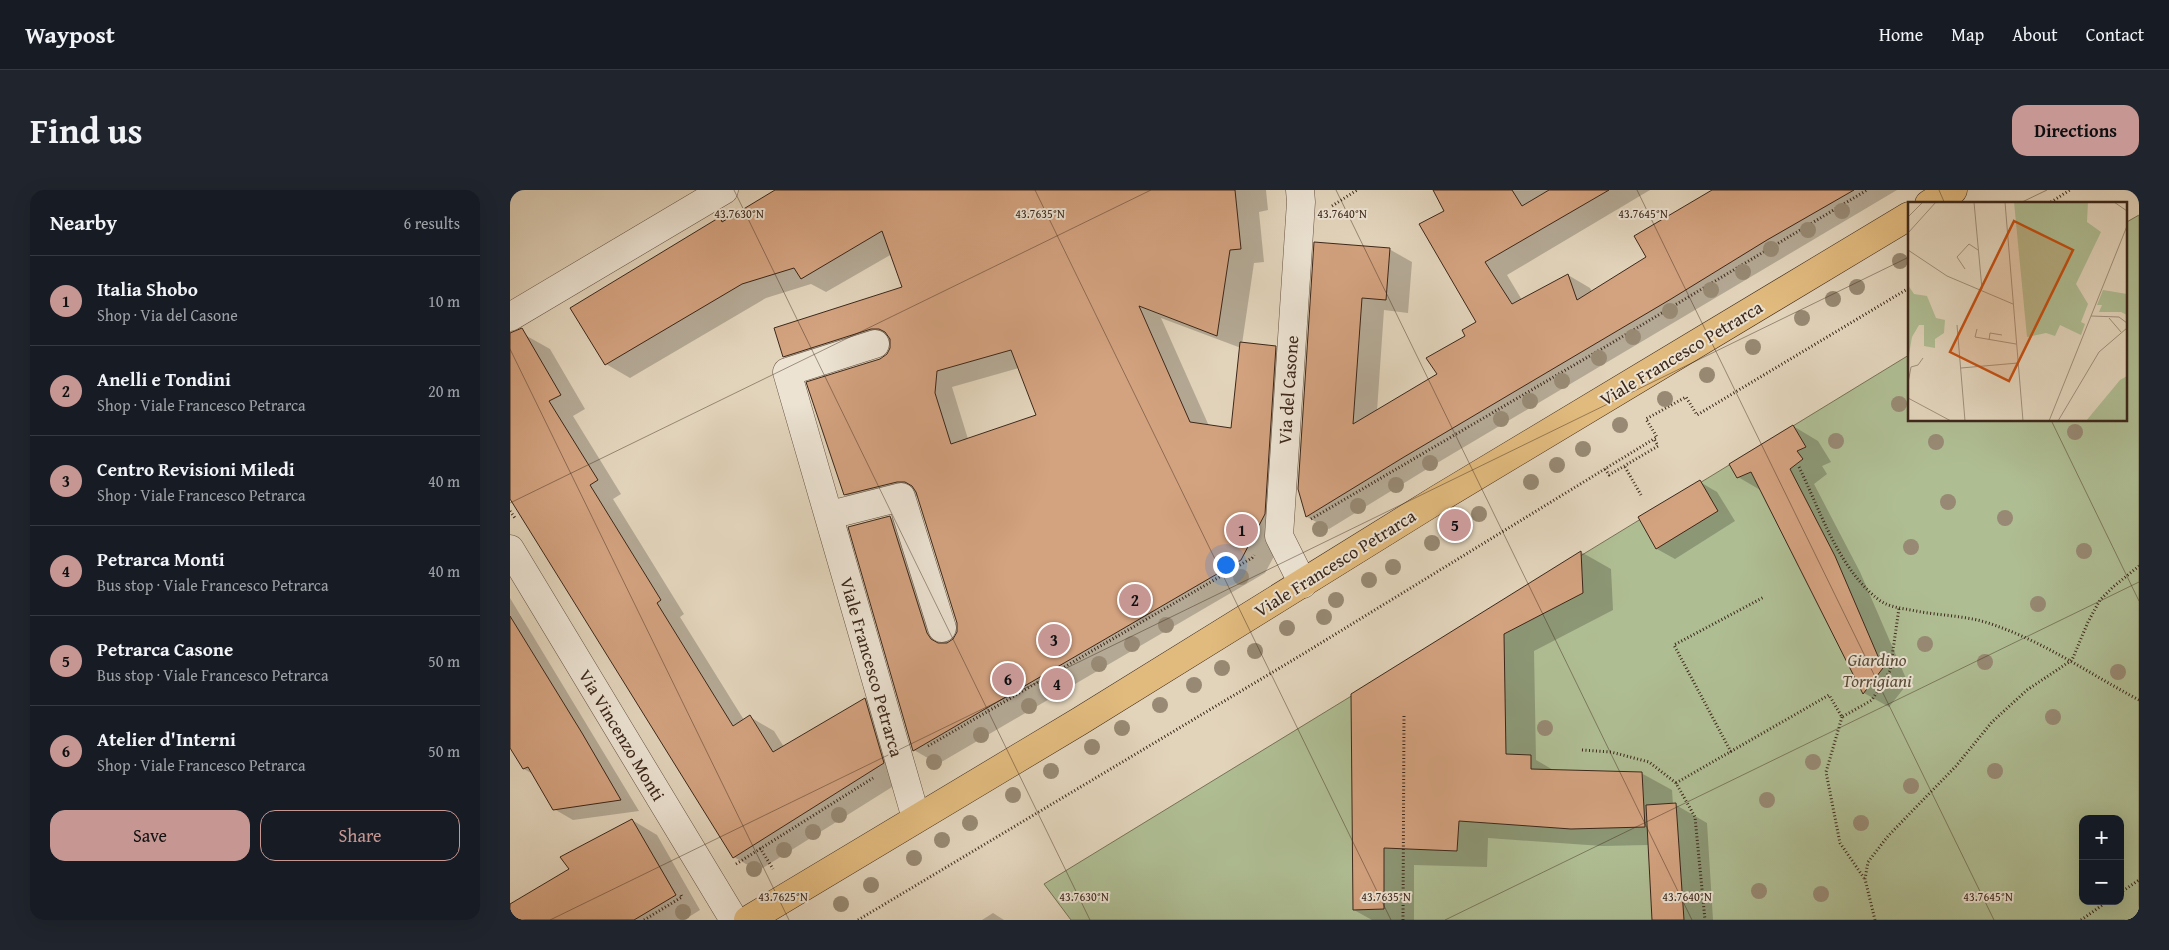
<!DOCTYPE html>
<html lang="en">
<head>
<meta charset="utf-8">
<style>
  body { margin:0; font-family:"Gentium Book Plus",serif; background:#20242c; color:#f1f3f6 }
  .controls { position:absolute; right:15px; bottom:15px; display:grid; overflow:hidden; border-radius:10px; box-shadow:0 5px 20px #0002 }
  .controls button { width:45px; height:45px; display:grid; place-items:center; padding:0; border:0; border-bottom:1px solid #363941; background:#171b24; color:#f1f3f6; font:25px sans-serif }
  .you { position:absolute; left:715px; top:374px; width:18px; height:18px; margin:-12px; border:4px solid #fff; border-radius:50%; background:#1a73e8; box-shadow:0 0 0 8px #1a73e833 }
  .badge { display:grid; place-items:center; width:32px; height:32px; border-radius:50%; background:#c59692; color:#111; font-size:16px; font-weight:700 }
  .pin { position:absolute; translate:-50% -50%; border:2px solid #fff; box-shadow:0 1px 5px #0006 }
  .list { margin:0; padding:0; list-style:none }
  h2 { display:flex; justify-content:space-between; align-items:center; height:65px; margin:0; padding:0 20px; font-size:21px }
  h2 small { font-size:16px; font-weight:400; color:#9ea1a6 }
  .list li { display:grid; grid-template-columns:32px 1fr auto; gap:15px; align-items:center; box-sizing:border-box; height:90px; padding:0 20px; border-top:1px solid #363941 }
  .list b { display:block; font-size:19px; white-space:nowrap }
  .list p { margin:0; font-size:16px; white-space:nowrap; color:#9ea1a6 }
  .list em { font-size:16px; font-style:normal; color:#9ea1a6 }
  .actions { display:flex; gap:10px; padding:15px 20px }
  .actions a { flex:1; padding:11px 0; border:1px solid #c59692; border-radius:15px; text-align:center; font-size:18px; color:#c59692 }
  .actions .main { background:#c59692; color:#111 }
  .map { position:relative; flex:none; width:1629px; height:730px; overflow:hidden; border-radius:15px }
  header { display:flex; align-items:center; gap:30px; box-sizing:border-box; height:70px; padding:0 25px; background:#171b24; border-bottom:1px solid #363941 }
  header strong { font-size:24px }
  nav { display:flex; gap:28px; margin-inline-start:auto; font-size:18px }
  .intro { display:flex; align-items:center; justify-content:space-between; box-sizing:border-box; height:120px; padding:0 30px }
  h1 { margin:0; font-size:35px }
  .button { padding:12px 22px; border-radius:15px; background:#c59692; color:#111; font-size:18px; font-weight:700 }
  main { display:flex; gap:30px; padding:0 30px }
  aside { flex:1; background:#171b24; border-radius:15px; box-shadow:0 5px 20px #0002 }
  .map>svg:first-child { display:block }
  .green { fill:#afbd93; stroke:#767256; fill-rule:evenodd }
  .shadow { fill:#0003; fill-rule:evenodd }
  .building { fill:#d3a27f; stroke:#3c271a; fill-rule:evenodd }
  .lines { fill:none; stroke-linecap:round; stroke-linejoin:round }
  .minor-casing { stroke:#665242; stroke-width:29 }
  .major-casing { stroke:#3c271a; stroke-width:29 }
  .path { stroke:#3c271a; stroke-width:3; stroke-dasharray:1 2.5; stroke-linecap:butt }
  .minor { stroke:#ece3d3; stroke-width:28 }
  .major { stroke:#e1ba7e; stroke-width:28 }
  .tree { fill:#978973 }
  .ticks { fill:none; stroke:#3c271a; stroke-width:1; stroke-opacity:0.45 }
  .labels { text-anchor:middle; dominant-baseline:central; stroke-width:4; stroke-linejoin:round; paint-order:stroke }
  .street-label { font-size:18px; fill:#3c271a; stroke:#ece3d3 }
  .park-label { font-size:18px; font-style:italic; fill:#594c38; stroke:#ece3d3 }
  .inset-road { fill:none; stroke:#a08f7b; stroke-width:1 }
  .view { fill:#c64f0f; fill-opacity:0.15; stroke:#c64f0f; stroke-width:2.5 }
  .inset-edge { fill:none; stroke:#3c271a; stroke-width:2.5 }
  .ticks-label { font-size:12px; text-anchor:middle; fill:#3c271a; stroke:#ece3d3; stroke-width:4; stroke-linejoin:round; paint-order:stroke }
</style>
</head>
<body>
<header>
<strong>Waypost</strong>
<nav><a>Home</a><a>Map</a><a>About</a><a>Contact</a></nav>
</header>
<div class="intro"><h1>Find us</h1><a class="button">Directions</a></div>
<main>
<aside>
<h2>Nearby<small>6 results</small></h2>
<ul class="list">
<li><span class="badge">1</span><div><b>Italia Shobo</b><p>Shop · Via del Casone</p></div><em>10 m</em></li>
<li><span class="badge">2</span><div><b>Anelli e Tondini</b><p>Shop · Viale Francesco Petrarca</p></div><em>20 m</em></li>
<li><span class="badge">3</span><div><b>Centro Revisioni Miledi</b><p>Shop · Viale Francesco Petrarca</p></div><em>40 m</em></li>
<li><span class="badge">4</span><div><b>Petrarca Monti</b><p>Bus stop · Viale Francesco Petrarca</p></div><em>40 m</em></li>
<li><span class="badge">5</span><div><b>Petrarca Casone</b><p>Bus stop · Viale Francesco Petrarca</p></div><em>50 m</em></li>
<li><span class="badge">6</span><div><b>Atelier d'Interni</b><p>Shop · Viale Francesco Petrarca</p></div><em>50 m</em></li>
</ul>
<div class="actions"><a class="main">Save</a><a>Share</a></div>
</aside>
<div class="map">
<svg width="1629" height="730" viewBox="0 0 1629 730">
  <rect width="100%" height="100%" fill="#e2d4bb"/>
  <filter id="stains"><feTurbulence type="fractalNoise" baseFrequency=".004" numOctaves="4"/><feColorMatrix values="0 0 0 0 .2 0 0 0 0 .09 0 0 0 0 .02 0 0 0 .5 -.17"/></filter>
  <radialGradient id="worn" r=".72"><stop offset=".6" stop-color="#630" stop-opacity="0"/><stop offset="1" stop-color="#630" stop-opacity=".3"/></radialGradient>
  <path class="green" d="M1629,25V730H561L534,694L1399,165V230H1615V33ZM1573,629H1610V711H1573Z"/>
  <g class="shadow">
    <path d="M268,0H756L758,20L749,22L754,72L744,73L732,154L765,157L790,171L779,338L755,383L428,574L404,560L380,327L405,341L439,453L444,450L448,442V433L408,306L359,319L335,305L371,170L378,165L381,154L298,180L274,166L393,98L382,64L316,102L301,94L256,108L120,188L96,174L210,28L215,31ZM651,128L731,158L722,239L699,236ZM509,178L527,226L458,249L442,197Z"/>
    <path d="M925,0H1140L997,85L1012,110L1058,85L1080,98L1082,102L1138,67L1205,0H1387L917,279L819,339L797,327L805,53L879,59L902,72L898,123L874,120L867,221L929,184L968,133L936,22Z"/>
    <path d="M15,145L40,159L75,219L63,226L111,304L103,309L174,424L170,427L234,530L240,527L264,541L274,557L355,509L379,523L398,587L248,681L224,667L0,305V154Z"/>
    <path d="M1283,236L1308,251L1321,272L1312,276L1317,284L1304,294L1350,382L1398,493L1379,517L1354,503L1252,301L1228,287Z"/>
    <path d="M1190,292L1207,302L1225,331L1165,369L1147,359L1129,327Z"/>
    <path d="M1071,362L1101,379L1103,420L1024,461L1026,570L1045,581L1131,583L1162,600L1163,615H1166L1197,633L1203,730H1144L1139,655L1092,656L978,648L977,677L904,675V730H862L844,720L842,504Z"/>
    <path d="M0,408L129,621L63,630L44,619L23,584L14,579L0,556Z"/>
    <path d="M122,630L147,645L190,720L174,730H0V716L60,680Z"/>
    <path d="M483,723L494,730H472Z"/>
  </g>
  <g class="building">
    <path d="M265,0H725L731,59L720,60L707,146L629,116L680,232L721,238L730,152L766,156L755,324L731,370L403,561L338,337L380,326L417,443L421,449L428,453H437L443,449L447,442V433L406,302L402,296L395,292H387L334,305L296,192L370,169L377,164L380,158V149L375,142L369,139H361L273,167L264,138L392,97L372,41L291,89L284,78L232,94L95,175L60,118L210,27L212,32ZM501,160L526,225L441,254L425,203L427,181Z"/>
    <path d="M923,0H1002L1012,16L1039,0H1099L975,72L1002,114L1058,84L1067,110L1136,67L1124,46L1202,0H1344L1257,50L1161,109L894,267L796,327L788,299L804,52L880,58L876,110L852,108L843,234L927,184L916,168L955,146L952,140L966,132L909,34L934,21Z"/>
    <path d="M12,138L51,205L39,211L88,290L80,295L151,410L147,413L223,536L240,525L263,562L355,508L374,573L223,668L0,309V143Z"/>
    <path d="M1283,235L1296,257L1287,261L1293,269L1280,279L1325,366L1373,478L1353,504L1241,282L1227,288L1219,274Z"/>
    <path d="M1190,290L1208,321L1146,359L1128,327Z"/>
    <path d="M1071,361L1073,403L994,444L996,564L1021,565V579L1132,582L1135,637L1061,639L949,631L947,661L874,658V719L843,720L841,504Z"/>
    <path d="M0,426L72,543L111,610L43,620L18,577L13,579L0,558Z"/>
    <path d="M1166,613L1174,730H1142L1136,615Z"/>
    <path d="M122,629L166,705L124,730H0V714L59,679L50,667Z"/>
  </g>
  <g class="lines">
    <g class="minor-casing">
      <g id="minor">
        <path d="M790,0L791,12L769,346L793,394"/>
        <path d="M0,127L214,0"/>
        <path d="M365,154L277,182L406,628"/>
        <path d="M320,325L391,307L432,438"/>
        <path d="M0,359L224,730"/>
      </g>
    </g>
    <g class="major-casing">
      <g id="major">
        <path d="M1419,14L1443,0"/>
        <path d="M238,730L570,531L928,309L1399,26"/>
      </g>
    </g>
    <g class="path">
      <path d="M1538,14L1560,0"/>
      <path d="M822,16L847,0"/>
      <path d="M1115,277L1131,305"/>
      <path d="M1289,277C1311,322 1328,378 1369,410C1379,417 1390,418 1401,420C1428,426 1458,425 1484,435C1536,453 1580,484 1629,510"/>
      <path d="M1095,279L1099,285L1148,256L1144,249"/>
      <path d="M0,321L5,328"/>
      <path d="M801,329L1100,154L1357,0"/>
      <path d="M1332,527L1316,582L1330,653L1354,688"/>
      <path d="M418,556L699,393L742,368L744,365"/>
      <path d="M1072,560L1101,562L1139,572L1166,593L1185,627L1195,730"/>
      <path d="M1221,562L1164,455L1254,407"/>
      <path d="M1166,593L1319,505L1332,527L1362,510L1380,481L1389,418"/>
      <path d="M250,658L263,679"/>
      <path d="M226,674L363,588"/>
      <path d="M1610,703L1629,690"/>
      <path d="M134,730L172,707L171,705"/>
      <path d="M348,730L793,464L1147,247L1136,229L1176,207L1187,225L1399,98"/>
      <path d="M893,730L894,525"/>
      <path d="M1365,730L1355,689L1358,672L1378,646L1446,576L1482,532L1517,500L1562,470L1578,432L1590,410L1603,397L1629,376"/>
      <path d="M1571,730L1598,711"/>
    </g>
    <use href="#minor" class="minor"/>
    <use href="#major" class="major"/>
  </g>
  <g class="tree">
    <circle cx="1332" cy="21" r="8"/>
    <circle cx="1298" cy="40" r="8"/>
    <circle cx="1261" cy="59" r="8"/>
    <circle cx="1390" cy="71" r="8"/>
    <circle cx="1233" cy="82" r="8"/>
    <circle cx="1347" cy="97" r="8"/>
    <circle cx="1201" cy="100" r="8"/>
    <circle cx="1323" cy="109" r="8"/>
    <circle cx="1160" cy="121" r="8"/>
    <circle cx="1292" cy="128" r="8"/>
    <circle cx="1123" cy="147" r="8"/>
    <circle cx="1243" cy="157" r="8"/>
    <circle cx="1089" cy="168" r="8"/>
    <circle cx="1197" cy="185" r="8"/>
    <circle cx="1052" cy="191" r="8"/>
    <circle cx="1155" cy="209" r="8"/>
    <circle cx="1020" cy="211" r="8"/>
    <circle cx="1389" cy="214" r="8"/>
    <circle cx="991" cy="229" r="8"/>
    <circle cx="1110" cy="235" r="8"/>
    <circle cx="1565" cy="242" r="8"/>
    <circle cx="1326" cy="251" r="8"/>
    <circle cx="1426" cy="252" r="8"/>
    <circle cx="1073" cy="259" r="8"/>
    <circle cx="920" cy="273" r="8"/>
    <circle cx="1047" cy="275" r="8"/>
    <circle cx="1021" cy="292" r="8"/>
    <circle cx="886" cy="295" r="8"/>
    <circle cx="1438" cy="312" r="8"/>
    <circle cx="848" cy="316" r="8"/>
    <circle cx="969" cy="324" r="8"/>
    <circle cx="1495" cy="328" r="8"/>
    <circle cx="810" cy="339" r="8"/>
    <circle cx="922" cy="353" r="8"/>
    <circle cx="1401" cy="357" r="8"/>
    <circle cx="1574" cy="361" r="8"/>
    <circle cx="883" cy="377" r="8"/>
    <circle cx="731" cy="387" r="8"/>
    <circle cx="859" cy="390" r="8"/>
    <circle cx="826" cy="410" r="8"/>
    <circle cx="1528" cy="414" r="8"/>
    <circle cx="814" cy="427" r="8"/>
    <circle cx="656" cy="435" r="8"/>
    <circle cx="777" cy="438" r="8"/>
    <circle cx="622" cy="454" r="8"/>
    <circle cx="1415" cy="454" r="8"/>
    <circle cx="745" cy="461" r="8"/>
    <circle cx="1475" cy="472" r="8"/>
    <circle cx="589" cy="474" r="8"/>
    <circle cx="712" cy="478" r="8"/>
    <circle cx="1608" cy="482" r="8"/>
    <circle cx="556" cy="494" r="8"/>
    <circle cx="684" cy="495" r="8"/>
    <circle cx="650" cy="515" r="8"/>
    <circle cx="519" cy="516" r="8"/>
    <circle cx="1543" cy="527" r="8"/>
    <circle cx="612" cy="538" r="8"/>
    <circle cx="1035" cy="538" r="8"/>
    <circle cx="471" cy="545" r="8"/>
    <circle cx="582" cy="557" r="8"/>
    <circle cx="424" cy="572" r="8"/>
    <circle cx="1303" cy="572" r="8"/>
    <circle cx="541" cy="581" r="8"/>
    <circle cx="1485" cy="581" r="8"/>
    <circle cx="1401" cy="596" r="8"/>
    <circle cx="503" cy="605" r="8"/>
    <circle cx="1257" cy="610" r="8"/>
    <circle cx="329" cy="625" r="8"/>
    <circle cx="460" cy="633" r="8"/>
    <circle cx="1351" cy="633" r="8"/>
    <circle cx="303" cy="642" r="8"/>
    <circle cx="432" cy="650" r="8"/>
    <circle cx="274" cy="660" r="8"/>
    <circle cx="404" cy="668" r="8"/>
    <circle cx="244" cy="679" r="8"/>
    <circle cx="361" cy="695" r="8"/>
    <circle cx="1249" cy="701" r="8"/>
    <circle cx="1311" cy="704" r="8"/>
    <circle cx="331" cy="714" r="8"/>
    <circle cx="173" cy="722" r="8"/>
  </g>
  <path class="ticks" d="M224,0L580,730M525,0L881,730M826,0L1182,730M1127,0L1484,730M1429,0L1435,14M1508,14L1537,0M0,159L279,730M1541,230L1629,411M0,313L641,0M40,730L1399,67M935,730L1629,392"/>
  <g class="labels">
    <g class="street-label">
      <text transform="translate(1171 163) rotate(-31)">Viale Francesco Petrarca</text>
      <text transform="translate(778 200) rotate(-86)">Via del Casone</text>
      <text transform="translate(825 373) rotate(-32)">Viale Francesco Petrarca</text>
      <text transform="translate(362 477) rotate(74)">Viale Francesco Petrarca</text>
      <text transform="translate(112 545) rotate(59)">Via Vincenzo Monti</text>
    </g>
    <g class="park-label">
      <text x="1367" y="469">Giardino<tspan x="1367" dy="21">Torrigiani</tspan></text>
    </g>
  </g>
  <g transform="translate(1398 12)">
    <rect width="219" height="219" fill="#e2d4bb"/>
    <path d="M106,0H180L179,20L193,30L168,82L180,102L173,120L177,122L173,133L152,123L147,134L138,131L119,135ZM0,83L6,92L19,94L28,116L37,118L36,131L27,137V146L16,144V123H11L4,135L0,158ZM195,88L219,92V113L213,110H191L194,103H189ZM219,174V219H178L212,178Z" fill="#afbd93"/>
    <path class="inset-road" d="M66,0L74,87M97,0L115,219M206,0L219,9M0,15L15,0M0,31L28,0M0,48L39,74L105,102M57,67L49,55L61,42L70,48M183,114L211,115L219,121M201,116L213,130M49,123L57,219M69,127L67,135L108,142M81,138L82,131L94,133M53,166L110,161M0,181L3,165L10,163L15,156M0,196L43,219M141,219L219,24M150,219L191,150L219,126"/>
    <path class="view" d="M106,19L165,48L101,179L42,150Z"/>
    <rect width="219" height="219" class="inset-edge"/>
  </g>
  <g class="ticks-label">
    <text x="530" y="28">43.7635°N</text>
    <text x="832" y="28">43.7640°N</text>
    <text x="229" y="28">43.7630°N</text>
    <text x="1133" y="28">43.7645°N</text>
    <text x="273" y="711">43.7625°N</text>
    <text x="574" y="711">43.7630°N</text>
    <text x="876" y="711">43.7635°N</text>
    <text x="1177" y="711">43.7640°N</text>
    <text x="1478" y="711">43.7645°N</text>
  </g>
  <rect width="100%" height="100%" filter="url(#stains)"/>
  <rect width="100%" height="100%" fill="url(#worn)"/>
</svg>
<div class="controls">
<button>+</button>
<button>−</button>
</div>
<div class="you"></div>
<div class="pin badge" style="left:732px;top:340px">1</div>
<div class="pin badge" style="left:625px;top:410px">2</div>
<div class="pin badge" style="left:544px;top:450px">3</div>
<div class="pin badge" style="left:547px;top:494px">4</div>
<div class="pin badge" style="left:945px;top:335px">5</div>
<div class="pin badge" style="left:498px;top:489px">6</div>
</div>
</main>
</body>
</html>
